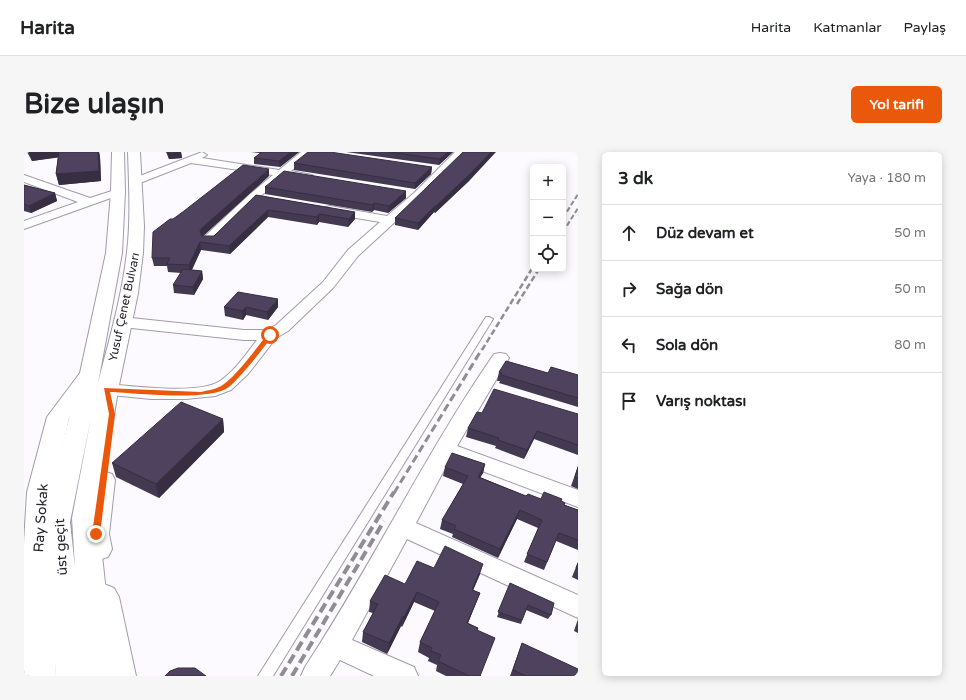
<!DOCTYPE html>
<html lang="tr">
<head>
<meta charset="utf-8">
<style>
  body { margin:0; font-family:"Varela Round",sans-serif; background:#f6f6f6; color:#202124 }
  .controls { position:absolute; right:12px; top:12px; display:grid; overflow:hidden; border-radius:6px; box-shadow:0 2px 10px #0003 }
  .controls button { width:36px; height:36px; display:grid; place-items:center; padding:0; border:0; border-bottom:1px solid #e0e0e0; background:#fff; color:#202124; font:20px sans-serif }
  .stop { position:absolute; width:12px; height:12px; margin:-9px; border:3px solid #ea580c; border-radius:50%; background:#fff }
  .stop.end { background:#ea580c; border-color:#fff; box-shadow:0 1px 4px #0008 }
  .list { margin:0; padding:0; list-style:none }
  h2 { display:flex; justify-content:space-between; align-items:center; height:52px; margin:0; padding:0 16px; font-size:17px }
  h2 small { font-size:13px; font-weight:400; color:#757577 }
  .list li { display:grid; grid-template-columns:26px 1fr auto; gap:12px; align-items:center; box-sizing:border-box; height:56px; padding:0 16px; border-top:1px solid #e0e0e0 }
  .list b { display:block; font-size:15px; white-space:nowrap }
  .list em { font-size:13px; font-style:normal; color:#757577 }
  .icon { flex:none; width:22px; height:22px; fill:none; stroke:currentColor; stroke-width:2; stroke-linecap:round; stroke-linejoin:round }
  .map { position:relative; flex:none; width:554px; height:524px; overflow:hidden; border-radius:6px }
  header { display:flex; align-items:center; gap:24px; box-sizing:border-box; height:56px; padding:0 20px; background:#fff; border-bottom:1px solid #e0e0e0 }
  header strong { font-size:19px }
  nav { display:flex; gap:22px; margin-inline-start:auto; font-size:14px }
  .intro { display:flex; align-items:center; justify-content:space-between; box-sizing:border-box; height:96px; padding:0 24px }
  h1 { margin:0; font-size:28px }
  .button { padding:10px 18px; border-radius:6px; background:#ea580c; color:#fff; font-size:14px; font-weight:700 }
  main { display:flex; gap:24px; padding:0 24px }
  aside { flex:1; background:#fff; border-radius:6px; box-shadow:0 2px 10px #0003 }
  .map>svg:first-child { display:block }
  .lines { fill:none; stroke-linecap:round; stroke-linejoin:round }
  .service-casing { stroke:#a29aaf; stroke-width:2 }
  .minor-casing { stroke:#a29aaf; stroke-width:2 }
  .tertiary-casing { stroke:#a29aaf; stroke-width:2 }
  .trunk-casing { stroke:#a29aaf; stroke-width:2 }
  .service { fill:#fff; fill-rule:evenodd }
  .minor { fill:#fff; fill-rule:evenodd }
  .tertiary { fill:#fff; fill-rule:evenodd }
  .trunk { fill:#fff; fill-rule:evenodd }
  .rail-far3 { stroke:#8f8d93; stroke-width:2; stroke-dasharray:5 2.5; stroke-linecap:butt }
  .rail-far2 { stroke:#8f8d93; stroke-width:2.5; stroke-dasharray:6 3; stroke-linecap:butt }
  .rail-far1 { stroke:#8f8d93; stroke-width:3; stroke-dasharray:8 4; stroke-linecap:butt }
  .rail { stroke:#8f8d93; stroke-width:4; stroke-dasharray:10 5; stroke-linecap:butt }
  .wall { fill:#433951 }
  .shaded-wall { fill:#372e42 }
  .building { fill:#4e425e; stroke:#372e42 }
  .route { fill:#ea580c }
  .labels { text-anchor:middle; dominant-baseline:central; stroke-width:4; stroke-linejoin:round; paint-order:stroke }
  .far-street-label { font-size:12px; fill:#29262e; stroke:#fff }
  .street-label { font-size:14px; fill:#29262e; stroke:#fff }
</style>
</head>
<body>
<header>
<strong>Harita</strong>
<nav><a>Harita</a><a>Katmanlar</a><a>Paylaş</a></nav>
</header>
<div class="intro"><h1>Bize ulaşın</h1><a class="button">Yol tarifi</a></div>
<main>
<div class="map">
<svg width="554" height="524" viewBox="0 0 554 524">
  <rect width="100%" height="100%" fill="#fcfaff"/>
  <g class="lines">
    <g class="service-casing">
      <path id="service" d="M462,165H465L469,167L249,524H234Z"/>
    </g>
    <g class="minor-casing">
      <g id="minor">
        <path d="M178,0L183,3L178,6L255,18L277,0H288L267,19L288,23L290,25L284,28L260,25L233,47L190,91H180L178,88L180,85L225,43L249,23L167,11L116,31H108L106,29L108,27Z"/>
        <path d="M431,0H442L398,45L334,104L309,136L264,179L252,186L224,222L207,238L191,244L162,247H127L77,242L74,238L77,234L83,232C109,234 175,243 196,229C211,219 222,202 233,188H220L98,175L92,173L90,170L92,167L98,165L220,178H243L252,173L299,130L324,98L356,70L302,61L300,58L302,55L306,54L363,64L390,41Z"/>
        <path d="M0,23L66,46L94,37L98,38L100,40L98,42L0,77V69L54,50L0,30Z"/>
        <path d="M476,201L482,202L485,206L433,294L554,338V355L426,307L392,371L554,443V466L383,387L328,488L390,515L394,524H350L316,508L306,524H277L281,515C348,413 401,302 470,202Z"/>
      </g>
    </g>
    <g class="tertiary-casing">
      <g id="tertiary">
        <path d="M66,215L73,217L76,221L45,266L29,340L27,401L32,524H0V391L3,340L23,265L59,217Z"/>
        <path d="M79,319L88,322L91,328L85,382L88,397L84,405L74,408L64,405C53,382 63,352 67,328L70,322Z"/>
        <path d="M80,432L90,436L95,445L112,524H80L65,445L70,436Z"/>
      </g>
    </g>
    <g class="trunk-casing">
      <path id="trunk" d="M88,0H100L101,40L98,101L74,231C85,188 98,145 103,100C107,67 105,33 104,0H116L120,74L119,101L114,141L94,238L74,366L91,524H32L20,370L56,221L82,101L87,40ZM67,266L48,366L51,416L46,370Z"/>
    </g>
    <use href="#service" class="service"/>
    <use href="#minor" class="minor"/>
    <use href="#tertiary" class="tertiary"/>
    <use href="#trunk" class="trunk"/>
    <g class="rail-far3">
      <path d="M539,66L554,42"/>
      <path d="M539,80L554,56"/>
    </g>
    <g class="rail-far2">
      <path d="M493,152L515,117"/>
      <path d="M458,198L509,115"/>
    </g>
    <path class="rail-far1" d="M370,341L458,197"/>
    <g class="rail">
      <path d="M257,524L370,340"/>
      <path d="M268,524L360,369"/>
    </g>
  </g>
  <g class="wall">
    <path d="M3,0H75L76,5L77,29L35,33L32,22L34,5L8,9Z"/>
    <path d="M142,0H157L158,6L145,7Z"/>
    <path d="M226,0H275L256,15L230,12V6L236,1Z"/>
    <path d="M322,0H429L415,13Z"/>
    <path d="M270,11L408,15L407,22L391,37L270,18Z"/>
    <path d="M245,24L179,84H190L232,43L331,60V67L324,75L295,70L293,73L244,65L206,102L177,98L168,118L178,119L179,127L170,143L150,141L149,133L157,121L144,120L143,114H130L128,106L149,67Z"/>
    <path d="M446,28L411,61L410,60L394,78L371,73V66Z"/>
    <path d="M0,33L31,41L33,49L7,61L0,59Z"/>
    <path d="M241,35L382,39V46L364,61L350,58L348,60L241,42Z"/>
    <path d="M214,140L254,155L244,168L222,163L219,168L201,164L200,155Z"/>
    <path d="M475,220L524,221L554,223V255L475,231L476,229H473Z"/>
    <path d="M458,261L554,262V303L510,287L500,307L471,296L472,294L442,285L444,276Z"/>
    <path d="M199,267L200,280L135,346L92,325L88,311Z"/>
    <path d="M461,312L459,321L456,325L502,344L517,347L537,349L540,353L554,358V398L532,389L520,418L500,410L514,376L493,367L474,406L428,385L429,382L416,377L418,368L439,332L419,324L421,315Z"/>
    <path d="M554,314V337L547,334Z"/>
    <path d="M554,410V428L548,425Z"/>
    <path d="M410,416L456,422L449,438L456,441L444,471L454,476L453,478L457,524H422L412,519L413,513L404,509L405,506L394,500L396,490L411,459L390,450L378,475L377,474L363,502L338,490L339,480L349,461L345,460L346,449L381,432Z"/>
    <path d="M486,431L527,463L524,467L502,458L497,472L473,465Z"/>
    <path d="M554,467V481L550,479Z"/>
    <path d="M498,491L554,524H486Z"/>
  </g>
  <g class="shaded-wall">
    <path d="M5,0H36L38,5L8,9Z"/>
    <path d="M74,0H75L76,5L77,29L35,33L32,22Z"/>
    <path d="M157,0L158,6L145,7L144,2Z"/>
    <path d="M267,0H275L256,15L255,9Z"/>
    <path d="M424,0H429L415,13L416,7Z"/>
    <path d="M467,0H472L446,28L411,61L412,54Z"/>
    <path d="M408,15L407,22L391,37V31Z"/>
    <path d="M245,17V24L179,84L177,87L176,79L178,76Z"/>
    <path d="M382,39V46L364,61L365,54Z"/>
    <path d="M31,41L33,49L7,61L5,54Z"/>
    <path d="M350,51V58L348,60L349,53Z"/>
    <path d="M411,54L410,60L394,78V71Z"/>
    <path d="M244,58V65L206,102L205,94Z"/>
    <path d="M331,60V67L324,75L325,67Z"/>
    <path d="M295,62V70L293,73V65Z"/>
    <path d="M176,90L177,98L166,121L165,113Z"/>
    <path d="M178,119L179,127L170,143L169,135Z"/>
    <path d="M254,147V155L244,168L243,160Z"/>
    <path d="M222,155V163L219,168L218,159Z"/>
    <path d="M199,267L200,280L135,346L132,332Z"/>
    <path d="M513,279L510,287L500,307L503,298Z"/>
    <path d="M461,312L459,321L452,333L454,325Z"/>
    <path d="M496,358L493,367L474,406L476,397Z"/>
    <path d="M459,412L456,422L445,448L448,438Z"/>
    <path d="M393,440L390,450L378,475L380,465Z"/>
    <path d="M456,441L440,481L443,471Z"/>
    <path d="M379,464L377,474L363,502L365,491Z"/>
  </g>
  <g class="building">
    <path d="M35,0H74L75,19L32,22Z"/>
    <path d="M144,0H157L144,2Z"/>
    <path d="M238,0H267L255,9L230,6Z"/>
    <path d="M284,0H306L408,15L391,31L270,11Z"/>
    <path d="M364,0H424L416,7Z"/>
    <path d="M439,0H467L447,21L412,54H411L394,71L371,66Z"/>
    <path d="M219,13L245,17L178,76L176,79L178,84H190L232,43L331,60L325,67L295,62L293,65L244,58L205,94L176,90L165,113L143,112L146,106H128L129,80L146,67H149L160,59Z"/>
    <path d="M260,19L382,39L365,54L350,51L349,53L241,35Z"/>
    <path d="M0,33L31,41L5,54L0,52Z"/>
    <path d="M159,117L178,119L169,135L149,133Z"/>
    <path d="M214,140L254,147L243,160L222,155L218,159L200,155Z"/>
    <path d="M482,209L524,221L527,215L554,223V246L477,223L478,221L475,220Z"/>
    <path d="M470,237L554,262V293L513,279L503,298L474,288L475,286L444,276L453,260L458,261Z"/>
    <path d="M157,250L199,267L132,332L88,311Z"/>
    <path d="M428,301L461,312L454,325L502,344L504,342L517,347L520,340L538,347L537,349L541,351L540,353L554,358V388L535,381L523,410L503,402L518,368L496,358L476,397L430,377L432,374L418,368L444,324L421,315Z"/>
    <path d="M554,315V327L551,325Z"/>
    <path d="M421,394L459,412L448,438L456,441L443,471L454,476L453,478L471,486L456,524H445L414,509L417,503L407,499L408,496L396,490L415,450L393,440L380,465L379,464L365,491L339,480L354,452L346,449L361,423L381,432L393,409L410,416Z"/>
    <path d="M554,411V417L552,416Z"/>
    <path d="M486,431L530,451L527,463L504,453L498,468L474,460Z"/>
    <path d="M498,491L554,517V524H502L489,518Z"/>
    <path d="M154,516H171L182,524H141L146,519Z"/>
  </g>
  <path class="route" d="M244,182L249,183C239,197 217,225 205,235C185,250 113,241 86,240L91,262L76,382L75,384H69L68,382L85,262L80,236L177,240C185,238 194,237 200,232C214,222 232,196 244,182Z"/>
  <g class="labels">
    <g class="far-street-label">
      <text transform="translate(100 155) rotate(-78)">Yusuf Çenet Bulvarı</text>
    </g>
    <g class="street-label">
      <text transform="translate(17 366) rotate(-86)">Ray Sokak</text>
      <text transform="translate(37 395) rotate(-93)">üst geçit</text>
    </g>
  </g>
</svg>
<div class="controls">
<button>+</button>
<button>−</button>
<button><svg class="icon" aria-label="locate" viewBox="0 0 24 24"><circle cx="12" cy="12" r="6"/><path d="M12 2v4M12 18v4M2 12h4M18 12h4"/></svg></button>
</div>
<div class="stop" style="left:246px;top:183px"></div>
<div class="stop end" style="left:72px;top:382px"></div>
</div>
<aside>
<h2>3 dk<small>Yaya · 180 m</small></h2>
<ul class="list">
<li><svg class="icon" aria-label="ahead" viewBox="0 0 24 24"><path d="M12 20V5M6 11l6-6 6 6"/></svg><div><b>Düz devam et</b></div><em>50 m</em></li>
<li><svg class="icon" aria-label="right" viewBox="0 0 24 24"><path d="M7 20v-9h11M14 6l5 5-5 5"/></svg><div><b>Sağa dön</b></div><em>50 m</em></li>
<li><svg class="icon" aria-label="left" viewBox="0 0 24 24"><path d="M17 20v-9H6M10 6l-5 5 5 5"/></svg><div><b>Sola dön</b></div><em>80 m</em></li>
<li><svg class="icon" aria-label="arrive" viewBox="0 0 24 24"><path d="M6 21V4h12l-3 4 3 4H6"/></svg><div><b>Varış noktası</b></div></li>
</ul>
</aside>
</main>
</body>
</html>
